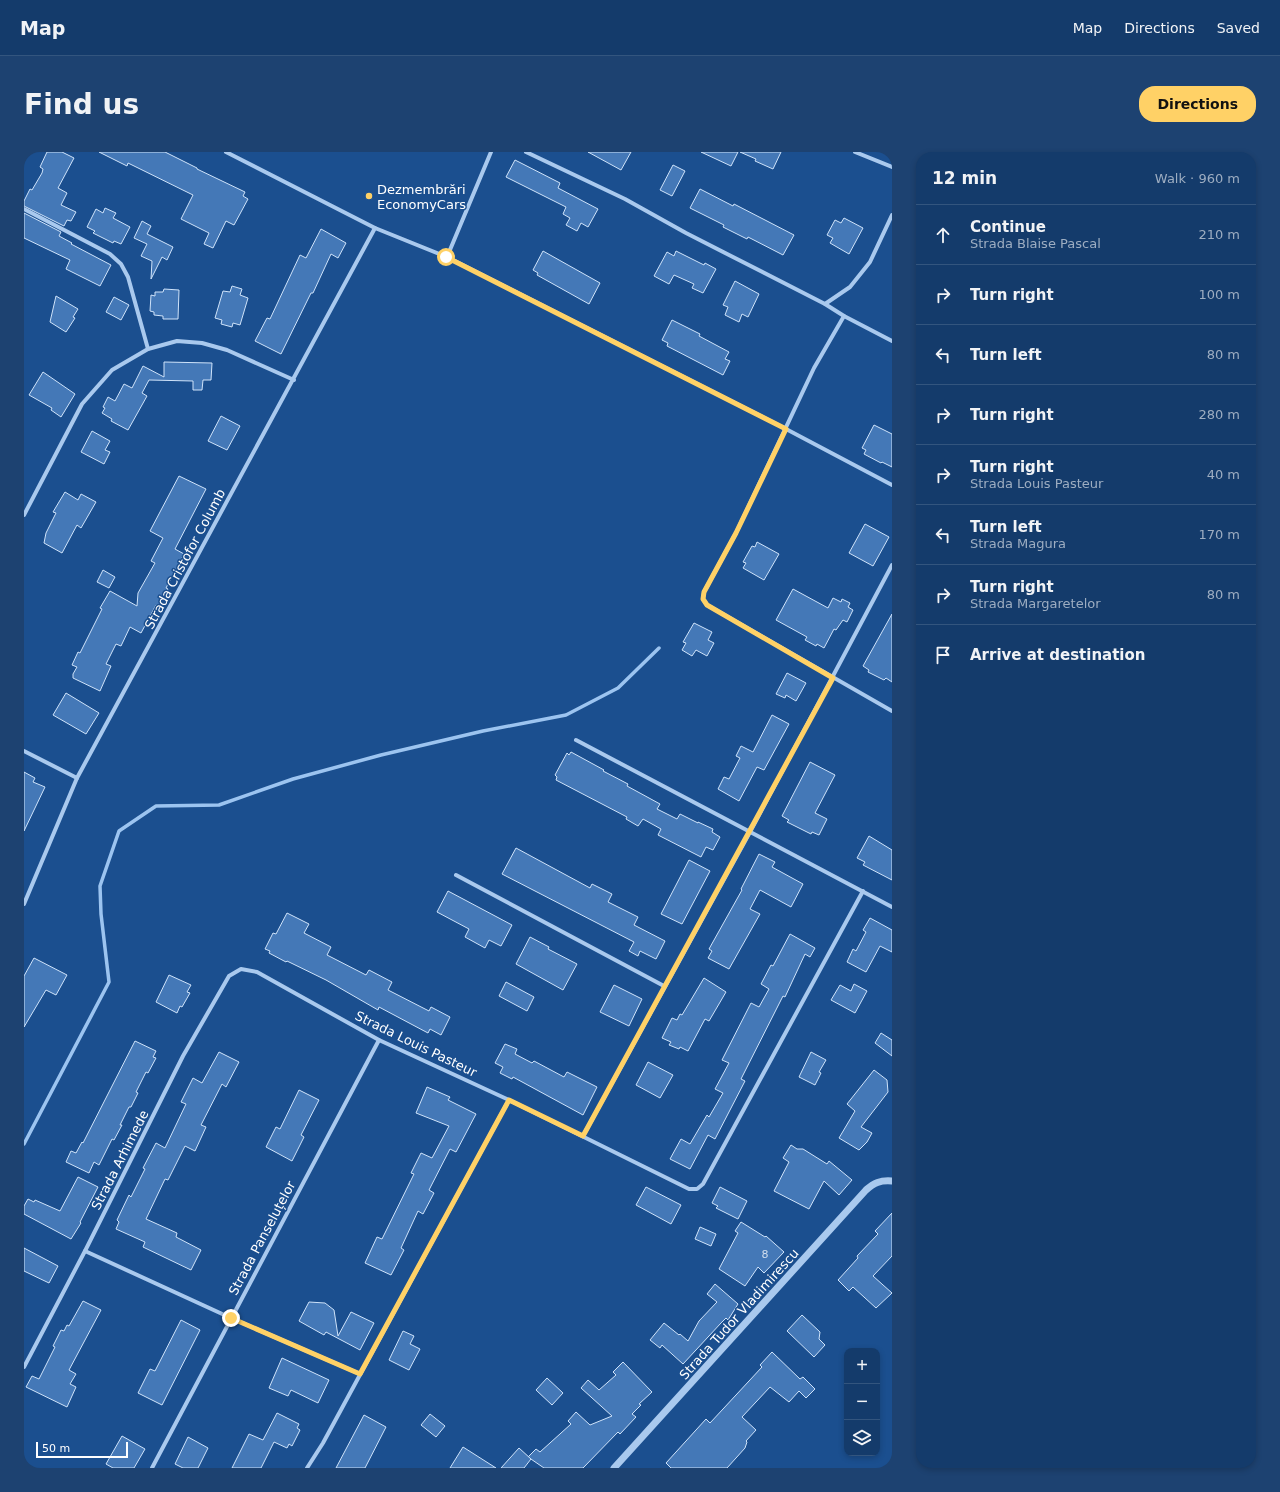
<!DOCTYPE html>
<html lang="en">
<head>
<meta charset="utf-8">
<style>
  body { margin:0; font-family:"DejaVu Sans",sans-serif; background:#1d4271; color:#f1f3f6 }
  .controls { position:absolute; right:12px; bottom:12px; display:grid; overflow:hidden; border-radius:8px; box-shadow:0 2px 6px #0003 }
  .controls button { width:36px; height:36px; display:grid; place-items:center; padding:0; border:0; border-bottom:1px solid #33557e; background:#143b6b; color:#f1f3f6; font:20px sans-serif }
  .scale { position:absolute; left:12px; bottom:10px; width:92px; box-sizing:border-box; padding-left:4px; border:2px solid #fff; border-top:0; font-size:11px; line-height:14px; white-space:nowrap; color:#fff; -webkit-text-stroke:3px #1b4f8f; paint-order:stroke }
  .stop { position:absolute; width:12px; height:12px; margin:-9px; border:3px solid #ffd166; border-radius:50%; background:#fff }
  .stop.end { background:#ffd166; border-color:#fff; box-shadow:0 1px 4px #0008 }
  .list { margin:0; padding:0; list-style:none }
  h2 { display:flex; justify-content:space-between; align-items:center; height:52px; margin:0; padding:0 16px; font-size:17px }
  h2 small { font-size:13px; font-weight:400; color:#9dadc1 }
  .list li { display:grid; grid-template-columns:26px 1fr auto; gap:12px; align-items:center; box-sizing:border-box; height:60px; padding:0 16px; border-top:1px solid #33557e }
  .list b { display:block; font-size:15px; white-space:nowrap }
  .list p { margin:0; font-size:13px; white-space:nowrap; color:#9dadc1 }
  .list em { font-size:13px; font-style:normal; color:#9dadc1 }
  .icon { flex:none; width:22px; height:22px; fill:none; stroke:currentColor; stroke-width:2; stroke-linecap:round; stroke-linejoin:round }
  .map { position:relative; flex:none; width:868px; height:1316px; overflow:hidden; border-radius:16px }
  header { display:flex; align-items:center; gap:24px; box-sizing:border-box; height:56px; padding:0 20px; background:#143b6b; border-bottom:1px solid #33557e }
  header strong { font-size:19px }
  nav { display:flex; gap:22px; margin-inline-start:auto; font-size:14px }
  .intro { display:flex; align-items:center; justify-content:space-between; box-sizing:border-box; height:96px; padding:0 24px }
  h1 { margin:0; font-size:28px }
  .button { padding:10px 18px; border-radius:16px; background:#ffd166; color:#111; font-size:14px; font-weight:700 }
  main { display:flex; gap:24px; padding:0 24px }
  aside { flex:1; background:#143b6b; border-radius:16px; box-shadow:0 2px 6px #0003 }
  .map>svg:first-child { display:block }
  .lines { fill:none; stroke-linecap:round; stroke-linejoin:round }
  .stream { stroke:#9cc4f0; stroke-width:3.5 }
  .building { fill:#4478b7; stroke:#cfe3fa }
  .minor { stroke:#a9c9ee; stroke-width:4 }
  .tertiary { stroke:#a9c9ee; stroke-width:7 }
  .route { stroke:#ffd166; stroke-width:5 }
  .poi-dot { fill:#ffd166; stroke:#1b4f8f; stroke-width:1.5 }
  .labels { text-anchor:middle; dominant-baseline:central; stroke-width:3; stroke-linejoin:round; paint-order:stroke }
  .number-label { font-size:11px; fill:#d0dded }
  .poi-label { font-size:13px; fill:#fff; stroke:#1b4f8f; text-anchor:start }
  .street-label { font-size:13px; fill:#fff; stroke:#1b4f8f }
</style>
</head>
<body>
<header>
<strong>Map</strong>
<nav><a>Map</a><a>Directions</a><a>Saved</a></nav>
</header>
<div class="intro"><h1>Find us</h1><a class="button">Directions</a></div>
<main>
<div class="map">
<svg width="868" height="1316" viewBox="0 0 868 1316">
  <rect width="100%" height="100%" fill="#1b4f8f"/>
  <g class="lines">
    <path class="stream" d="M0,992L85,830L77,762L76,734L95,679L132,654L195,653L269,627L357,603L459,579L542,563L594,536L635,496"/>
  </g>
  <g class="building">
    <path d="M23,0H38L50,6L34,36L43,41L37,53L52,60L47,69L43,68L40,74L0,54V49L6,37L8,38L18,21L19,17L16,15Z"/>
    <path d="M75,0H141L173,16V17L221,40L219,44L224,47L210,73L202,69L189,96L180,92L185,81L157,67L169,43L104,11L103,14Z"/>
    <path d="M564,0H607L597,18Z"/>
    <path d="M677,0H714L707,14Z"/>
    <path d="M716,0H757L749,17L731,9L732,7Z"/>
    <path d="M491,8L536,31L534,36L574,57L564,75L557,71L553,79L542,73L546,66L539,62L542,55L482,25Z"/>
    <path d="M649,13L661,19L648,44L636,38Z"/>
    <path d="M676,37L709,54L710,52L770,83L759,103L724,85L723,87L699,75L700,73L666,56Z"/>
    <path d="M81,56L92,61L89,66L106,75L97,92L90,89L89,91L69,81L71,79L63,75L72,57L79,61Z"/>
    <path d="M0,61L37,80L35,84L48,91L47,92L87,113L76,134L42,117L46,108L0,86Z"/>
    <path d="M820,66L839,76L825,102L806,91L809,86L803,83L811,68L817,71Z"/>
    <path d="M118,69L127,74L123,82L149,95L143,108L138,105L127,127L128,109L117,104L123,92L110,86Z"/>
    <path d="M297,77L322,91L314,106L307,102L289,141H287L257,202L231,189L243,166L246,167L276,103L282,106Z"/>
    <path d="M519,99L576,131L565,152L513,123L514,121L509,118Z"/>
    <path d="M652,99L680,113L681,111L692,117L679,141L668,136L670,132L650,123L645,132L630,124L643,100L650,104Z"/>
    <path d="M711,129L735,142L724,165L718,162L715,170L701,163L704,155L699,153Z"/>
    <path d="M208,134L218,137L216,143L224,146L216,173L209,171L208,175L197,172L198,168L191,166L199,139L206,140Z"/>
    <path d="M140,137L155,138L154,167H139V164L130,163V160L126,159L127,143L131,144V140H139Z"/>
    <path d="M32,144L54,157L49,165L51,166L42,180L26,170Z"/>
    <path d="M90,145L105,153L97,168L82,160Z"/>
    <path d="M648,168L676,182L675,184L705,200L701,207L706,209L699,223L643,194L644,191L638,188Z"/>
    <path d="M140,210L188,211L187,228H179L178,238H169V229L125,228L118,241L123,244L104,278L87,269L88,267L78,261L81,256L79,255L84,245L91,249L100,232L108,236L119,214L140,225Z"/>
    <path d="M19,220L51,242L37,265L27,258L28,256L5,243Z"/>
    <path d="M197,264L216,274L203,298L184,289Z"/>
    <path d="M850,273L868,282V315L858,310L857,311L840,302L842,298L838,296Z"/>
    <path d="M68,279L86,289L81,298L86,300L80,312L57,300Z"/>
    <path d="M155,324L182,337L151,397L160,402L142,436L144,437L134,454L132,453L117,481L106,475L97,494L92,492L82,512L87,514L76,539L49,526V522L53,515L48,513L54,500L56,501L78,457L76,456L86,439L113,454L114,441L131,411L127,409L139,386L126,379Z"/>
    <path d="M41,340L54,348L57,342L72,350L57,376L53,373L38,401L20,391L22,381L32,361L29,360Z"/>
    <path d="M841,372L865,385L849,414L825,401Z"/>
    <path d="M733,390L755,402L740,428L719,416L722,411L719,410L728,394L731,395Z"/>
    <path d="M79,418L91,425L85,436L73,430Z"/>
    <path d="M769,437L804,456L809,446L817,450L818,447L826,451L824,455L829,458L823,470L819,468L812,478L810,477L800,496L793,492L792,494L781,488L783,485L752,468Z"/>
    <path d="M868,462V530L862,526L860,528L844,520L845,518L839,514Z"/>
    <path d="M670,471L688,480L684,488L690,491L683,504L672,498L668,504L658,498L662,491L659,490Z"/>
    <path d="M763,521L782,531L772,549L762,543L761,546L752,542Z"/>
    <path d="M42,541L75,561L62,582L29,563Z"/>
    <path d="M748,563L765,572L740,618L733,615L715,649L694,637L700,625L705,627L716,606L712,604L717,594L729,600Z"/>
    <path d="M547,600L580,618L579,619L604,632L603,634L636,652L633,657L653,667L656,662L674,671V670L689,677L688,680L696,685L689,698L682,695L677,705L634,683L637,677L619,667L614,674L602,667L603,665L532,628L533,625L531,623L543,601L545,603Z"/>
    <path d="M786,610L811,623L791,661L803,667L795,683L788,680L787,682L763,670L765,668L758,664Z"/>
    <path d="M0,620L11,626L9,630L21,635L0,679Z"/>
    <path d="M845,684L868,698V728L839,713L841,710L833,706Z"/>
    <path d="M492,696L566,736L568,732L588,742L584,750L614,765L610,773L641,789L632,807L616,799L614,804L605,799L610,790L478,722Z"/>
    <path d="M735,702L751,710L748,715L779,732L767,755L736,738L726,757L736,762L705,817L684,806L688,799L685,797L718,738L717,737Z"/>
    <path d="M665,708L686,719L658,772L637,762Z"/>
    <path d="M424,739L488,773L477,794L465,788L461,796L441,785L445,777L413,760Z"/>
    <path d="M263,761L285,772L280,781L307,795L303,803L342,823L345,818L368,830L364,838L405,859L407,855L426,865L417,883L406,877L404,881L355,855L354,858L302,828L263,809L262,810L245,801L246,799L241,797L249,781L252,782Z"/>
    <path d="M846,766L868,778V800L856,794L842,820L823,810L829,797L832,799L842,780L839,778Z"/>
    <path d="M766,782L791,796L786,805L781,802L761,845L759,844L717,927L721,929L691,987L684,983L666,1017L646,1007L657,987L666,992L683,963L685,965L699,941L691,937L705,911L698,908L727,851L735,855L745,837L737,832L747,813L749,814Z"/>
    <path d="M506,785L525,795L524,797L553,812L539,838L492,812Z"/>
    <path d="M10,806L43,823L32,843L22,838L0,875V824Z"/>
    <path d="M145,823L167,833L163,840L166,841L158,855L156,854L153,861L132,850Z"/>
    <path d="M680,826L702,840L685,869L681,867L664,899L656,895L655,897L645,893L647,890L638,886L648,866L653,868L656,862L658,863Z"/>
    <path d="M482,830L510,845L503,859L475,844Z"/>
    <path d="M830,832L843,839L831,861L807,848L816,833L827,839Z"/>
    <path d="M590,833L618,847L605,874L576,860Z"/>
    <path d="M857,881L868,888V904L851,891Z"/>
    <path d="M111,889L132,899L129,905L132,906L124,921L122,920L112,940L114,941L107,955H105L96,973H98L90,988L88,987L75,1013L70,1010L65,1021L42,1010L47,999L52,1001L58,990L59,991Z"/>
    <path d="M481,892L493,897L491,902L508,911L510,909L540,925L543,920L573,935L559,963L489,925L488,927L476,921L479,915L471,911Z"/>
    <path d="M195,900L215,910L202,935L198,932L177,973L182,975L171,999L161,994L144,1028L141,1027L122,1067L153,1081L152,1085L177,1098L167,1118L119,1095L121,1090L92,1077L95,1070L93,1068L105,1043L107,1045L121,1017L119,1016L132,991L141,996L162,952L157,950L169,926L178,931Z"/>
    <path d="M787,900L802,908L795,920L797,921L791,933L775,925Z"/>
    <path d="M624,910L649,923L636,946L612,933Z"/>
    <path d="M850,918L863,928L864,940L837,975L848,981L843,990L835,998L815,986L831,959L823,952Z"/>
    <path d="M403,935L426,945L424,948L452,962L432,1000L426,997L405,1038L410,1041L399,1062L394,1059L377,1096L380,1098L367,1123L341,1111L353,1085L358,1087L390,1022L387,1021L397,1001L408,1006L425,974L392,961Z"/>
    <path d="M275,938L295,948L277,983L280,985L268,1009L242,995L252,975L256,977Z"/>
    <path d="M767,993L773,997H779L803,1012L805,1009L828,1028L815,1043L800,1029L785,1057L750,1039L765,1010L759,1006Z"/>
    <path d="M54,1025L74,1035L56,1070L57,1071L47,1087L0,1062V1054L4,1047L10,1050L11,1048L36,1059Z"/>
    <path d="M622,1035L657,1053L647,1072L612,1053Z"/>
    <path d="M696,1035L723,1049L714,1067L692,1056L694,1054L688,1051Z"/>
    <path d="M868,1061V1104L849,1124L868,1141L852,1156L829,1135L825,1139L814,1128L834,1106L833,1104L854,1082L851,1079Z"/>
    <path d="M717,1070L741,1085L742,1084L760,1100L740,1121L734,1115L721,1134L695,1117L714,1081L711,1079Z"/>
    <path d="M676,1075L692,1082L687,1094L671,1087Z"/>
    <path d="M0,1096L34,1114L25,1131L0,1119Z"/>
    <path d="M691,1132L714,1152L704,1168L702,1166L697,1171L659,1212L638,1193L636,1196L626,1188L640,1171L655,1183L656,1182L664,1189L675,1169L693,1150L683,1142Z"/>
    <path d="M59,1149L77,1158L45,1218L52,1222L46,1232L52,1235L43,1255L2,1235L8,1224L15,1227L31,1195L29,1194L37,1178L40,1179L43,1173L45,1174Z"/>
    <path d="M285,1150L301,1151L310,1158L314,1184L327,1160L350,1171L336,1198L302,1180L300,1183L275,1169Z"/>
    <path d="M778,1163L796,1180L795,1187L801,1193L790,1205L763,1179Z"/>
    <path d="M157,1168L176,1178L138,1253L114,1241L126,1217L131,1219Z"/>
    <path d="M379,1179L390,1184L386,1192L396,1197L385,1218L365,1208Z"/>
    <path d="M748,1200L776,1227L779,1225L791,1237L782,1246L775,1239L765,1250L746,1235L718,1265L732,1278L722,1289L723,1290L721,1296L703,1316H647L642,1311L682,1267L686,1271L738,1215L736,1213Z"/>
    <path d="M258,1206L305,1228L294,1251L267,1238L264,1244L245,1236Z"/>
    <path d="M599,1210L628,1240L615,1252L617,1253L608,1262L612,1265L596,1282L594,1280L559,1316H520L504,1305L512,1297L516,1300L547,1272L544,1269L552,1260L566,1273L588,1264L557,1236L564,1228L575,1238L592,1223L589,1220Z"/>
    <path d="M523,1226L539,1241L528,1253L512,1238Z"/>
    <path d="M253,1261L275,1272L273,1276L276,1278L268,1294L265,1292L263,1296L250,1290L237,1316H208L225,1282L239,1288Z"/>
    <path d="M406,1262L421,1274L412,1285L397,1273Z"/>
    <path d="M340,1263L362,1275L341,1316H312Z"/>
    <path d="M98,1284L121,1297L110,1316H89L82,1312Z"/>
    <path d="M164,1285L184,1296L174,1316H159L151,1312Z"/>
    <path d="M439,1295L472,1316H426Z"/>
    <path d="M495,1296L507,1307L500,1316H477Z"/>
  </g>
  <g class="lines">
    <g class="minor">
      <path d="M202,0L351,76L423,105L762,277L868,333"/>
      <path d="M502,0L601,47L662,81L801,152L820,164L868,189"/>
      <path d="M831,0L868,15"/>
      <path d="M0,57L86,102L97,112L104,125L124,197"/>
      <path d="M423,105L467,0"/>
      <path d="M801,152L826,135L846,110L868,63"/>
      <path d="M820,164L790,216L712,381L680,440L679,447L683,453L868,559"/>
      <path d="M0,363L58,252L88,218L124,197L153,189L178,191L203,198L270,228"/>
      <path d="M552,588L868,755"/>
      <path d="M0,599L53,626"/>
      <path d="M432,723L640,834"/>
      <path d="M0,752L53,626L351,76"/>
      <path d="M559,984L726,680L868,413"/>
      <path d="M61,1099L207,1166L336,1222"/>
      <path d="M0,1215L61,1099L159,904L205,824L217,817L233,820L355,888L485,948L665,1037H673L679,1032L839,739"/>
      <path d="M128,1316L355,888"/>
      <path d="M283,1316L299,1291L485,948"/>
    </g>
    <path class="tertiary" d="M590,1316L842,1038C850,1031 856,1028 868,1029"/>
  </g>
  <g class="lines">
    <path class="route" d="M207,1166L336,1222L485,948L559,984L809,526L683,453L679,447L680,440L712,381L762,277L422,105"/>
  </g>
  <circle class="poi-dot" cx="345" cy="44" r="4"/>
  <g class="labels">
    <g class="number-label">
      <text x="741" y="1102">8</text>
    </g>
    <g class="poi-label">
      <text x="353" y="37">Dezmembrări<tspan x="353" dy="15">EconomyCars</tspan></text>
    </g>
    <g class="street-label">
      <text transform="translate(161 407) rotate(-62)">Strada Cristofor Columb</text>
      <text transform="translate(392 892) rotate(26)">Strada Louis Pasteur</text>
      <text transform="translate(96 1008) rotate(-63)">Strada Arhimede</text>
      <text transform="translate(238 1086) rotate(-62)">Strada Panseluțelor</text>
      <text transform="translate(715 1162) rotate(-48)">Strada Tudor Vladimirescu</text>
    </g>
  </g>
</svg>
<div class="controls">
<button>+</button>
<button>−</button>
<button><svg class="icon" aria-label="layers" viewBox="0 0 24 24"><path d="M12 4l9 5-9 5-9-5zM3 14l9 5 9-5"/></svg></button>
</div>
<div class="scale">50 m</div>
<div class="stop" style="left:422px;top:105px"></div>
<div class="stop end" style="left:207px;top:1166px"></div>
</div>
<aside>
<h2>12 min<small>Walk · 960 m</small></h2>
<ul class="list">
<li><svg class="icon" aria-label="ahead" viewBox="0 0 24 24"><path d="M12 20V5M6 11l6-6 6 6"/></svg><div><b>Continue</b><p>Strada Blaise Pascal</p></div><em>210 m</em></li>
<li><svg class="icon" aria-label="right" viewBox="0 0 24 24"><path d="M7 20v-9h11M14 6l5 5-5 5"/></svg><div><b>Turn right</b></div><em>100 m</em></li>
<li><svg class="icon" aria-label="left" viewBox="0 0 24 24"><path d="M17 20v-9H6M10 6l-5 5 5 5"/></svg><div><b>Turn left</b></div><em>80 m</em></li>
<li><svg class="icon" aria-label="right" viewBox="0 0 24 24"><path d="M7 20v-9h11M14 6l5 5-5 5"/></svg><div><b>Turn right</b></div><em>280 m</em></li>
<li><svg class="icon" aria-label="right" viewBox="0 0 24 24"><path d="M7 20v-9h11M14 6l5 5-5 5"/></svg><div><b>Turn right</b><p>Strada Louis Pasteur</p></div><em>40 m</em></li>
<li><svg class="icon" aria-label="left" viewBox="0 0 24 24"><path d="M17 20v-9H6M10 6l-5 5 5 5"/></svg><div><b>Turn left</b><p>Strada Magura</p></div><em>170 m</em></li>
<li><svg class="icon" aria-label="right" viewBox="0 0 24 24"><path d="M7 20v-9h11M14 6l5 5-5 5"/></svg><div><b>Turn right</b><p>Strada Margaretelor</p></div><em>80 m</em></li>
<li><svg class="icon" aria-label="arrive" viewBox="0 0 24 24"><path d="M6 21V4h12l-3 4 3 4H6"/></svg><div><b>Arrive at destination</b></div></li>
</ul>
</aside>
</main>
</body>
</html>
